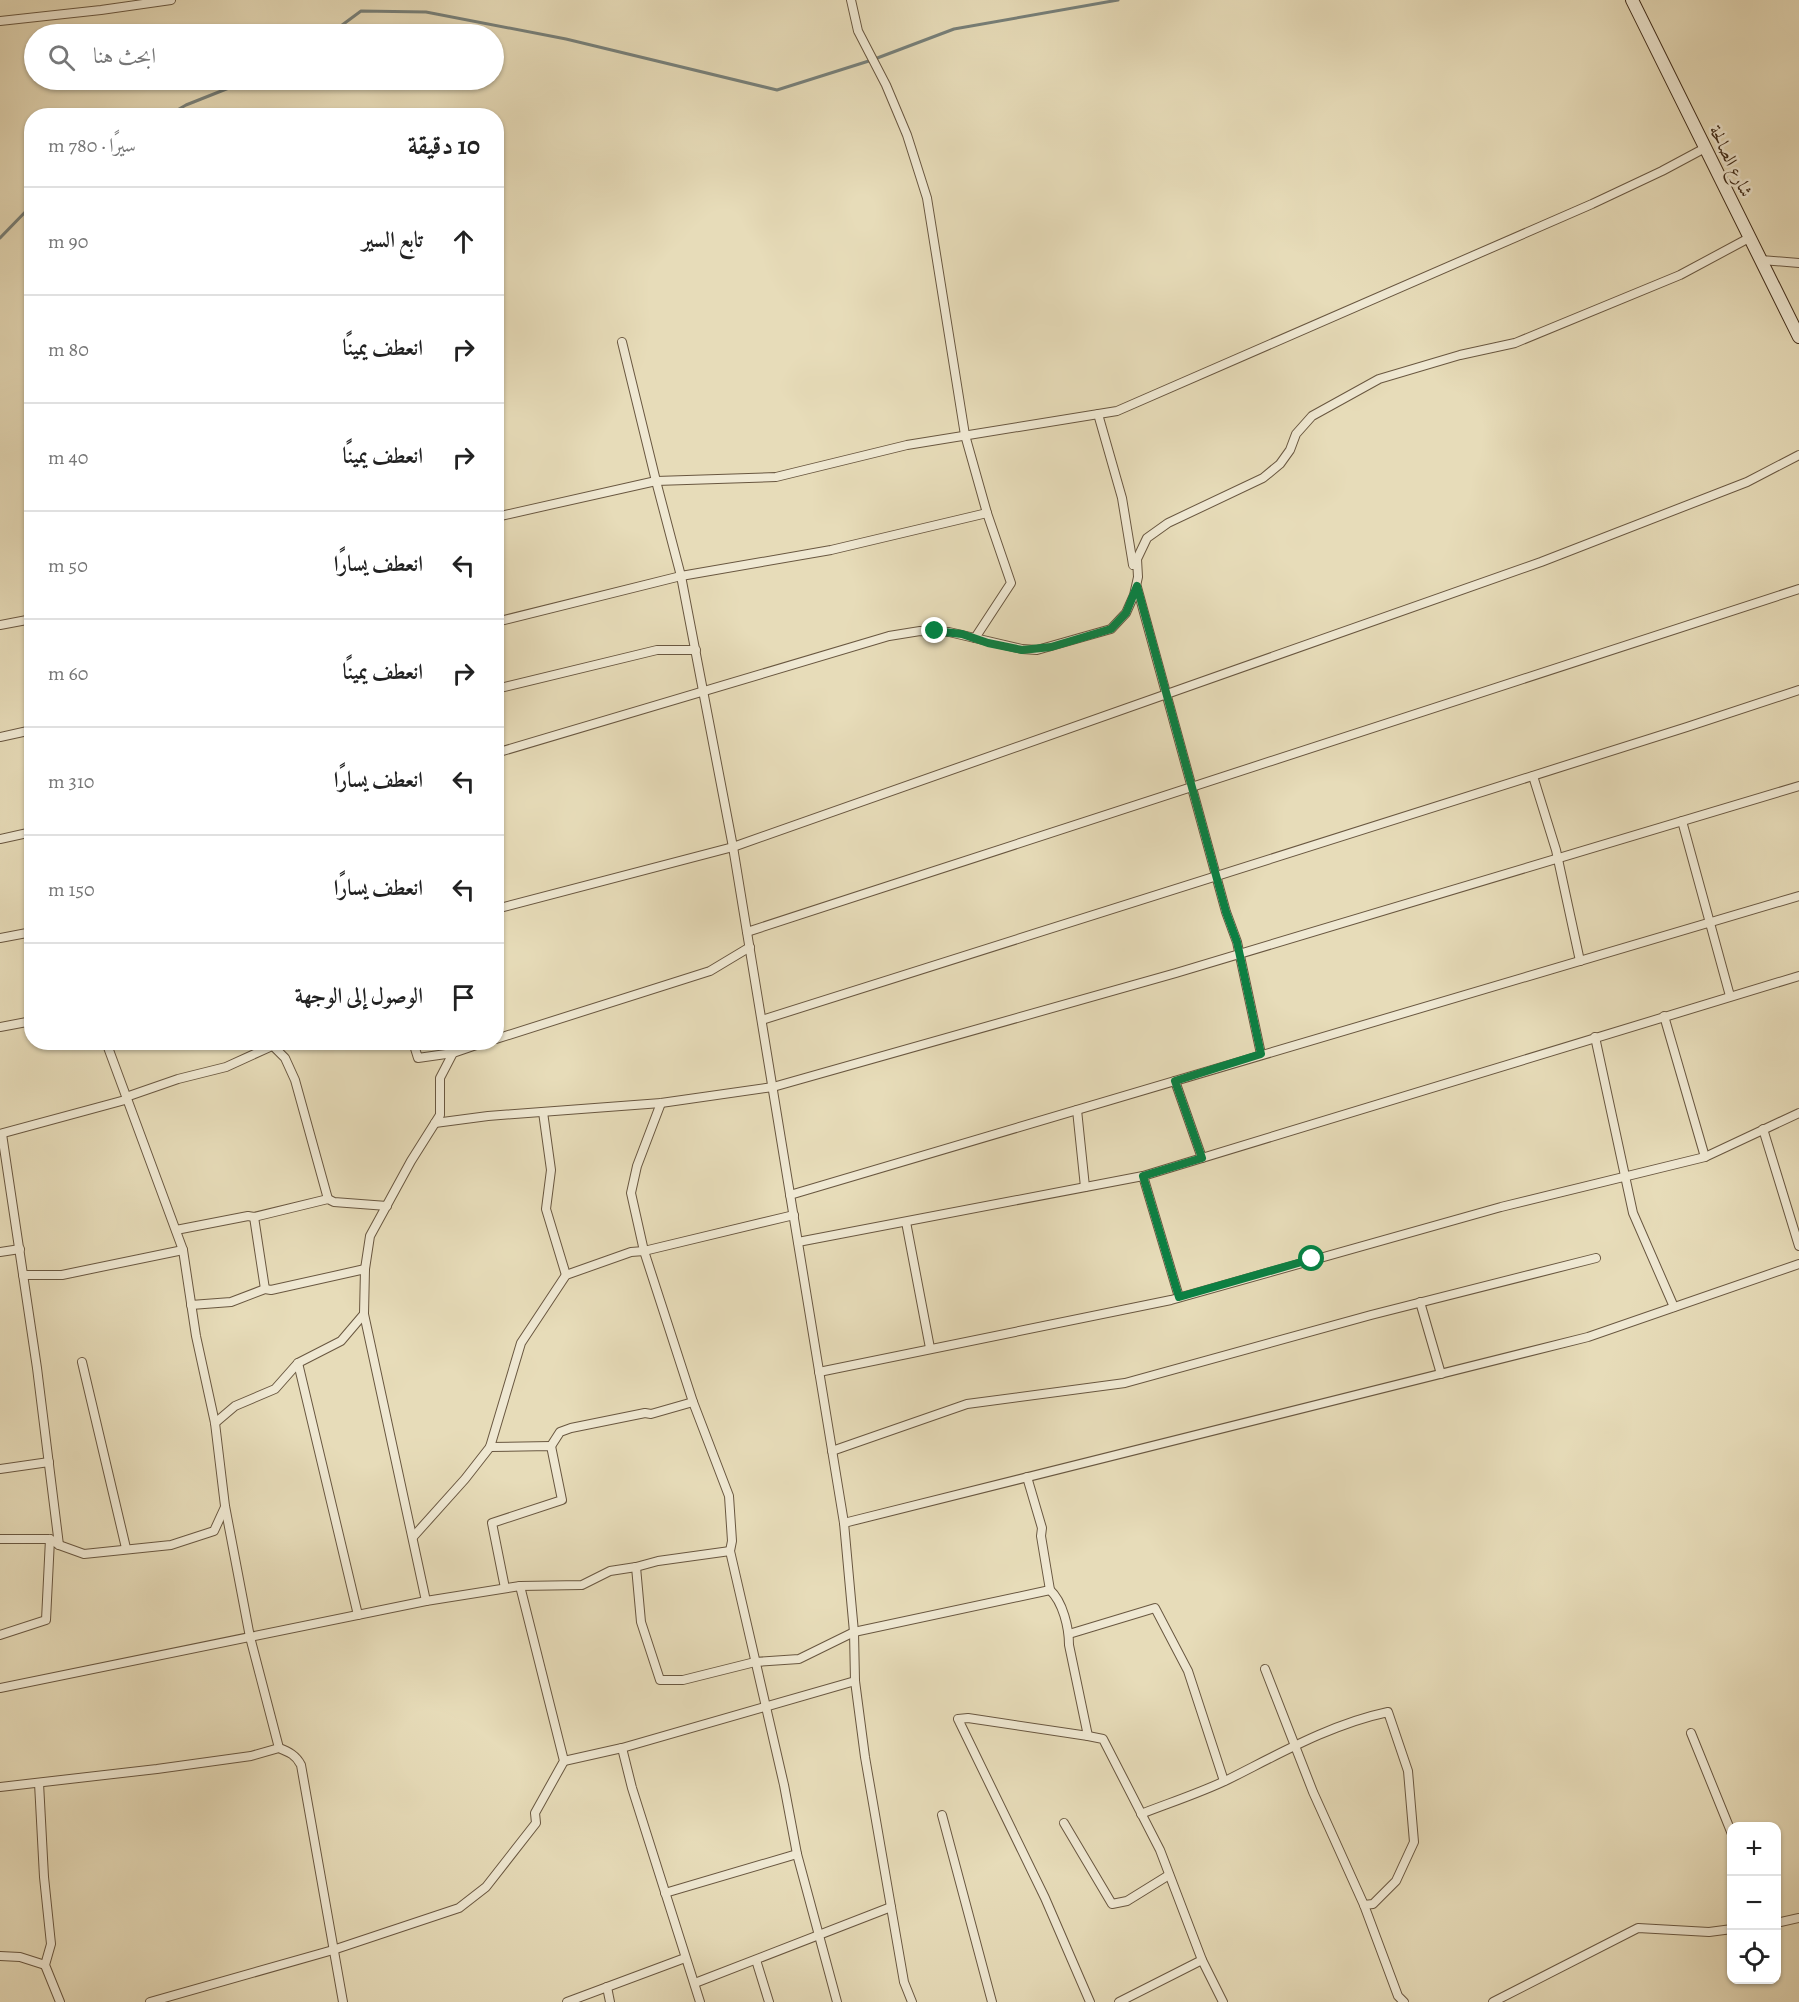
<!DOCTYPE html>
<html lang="ar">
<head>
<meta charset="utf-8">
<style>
  body { margin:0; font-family:Alegreya,Amiri,serif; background:#f6f6f6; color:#222; direction:rtl }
  .controls { position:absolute; right:18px; bottom:18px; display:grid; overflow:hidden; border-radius:12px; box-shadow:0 2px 4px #0004 }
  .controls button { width:54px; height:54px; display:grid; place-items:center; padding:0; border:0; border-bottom:2px solid #e0e0e0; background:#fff; color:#222; font:30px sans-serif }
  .stop { position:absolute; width:18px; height:18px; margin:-14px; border:4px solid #0b8043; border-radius:50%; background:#fff }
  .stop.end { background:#0b8043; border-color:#fff; box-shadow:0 2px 6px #0008 }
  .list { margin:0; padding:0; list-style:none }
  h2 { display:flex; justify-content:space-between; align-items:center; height:78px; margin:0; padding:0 24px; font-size:26px }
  h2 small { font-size:20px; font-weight:400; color:#767676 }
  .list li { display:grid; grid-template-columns:39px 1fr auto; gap:18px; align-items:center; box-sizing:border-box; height:108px; padding:0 24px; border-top:2px solid #e0e0e0 }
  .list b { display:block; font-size:22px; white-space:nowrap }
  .list em { font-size:20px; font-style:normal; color:#767676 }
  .icon { flex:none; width:33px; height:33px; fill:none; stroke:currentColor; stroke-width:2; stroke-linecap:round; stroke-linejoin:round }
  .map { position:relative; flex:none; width:1799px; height:2002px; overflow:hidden; direction:ltr }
  .search { position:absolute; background:#fff; box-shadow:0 2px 4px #0004; left:24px; top:24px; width:480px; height:66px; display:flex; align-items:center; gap:15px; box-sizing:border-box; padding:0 21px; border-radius:33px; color:#767676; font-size:22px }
  .panel { position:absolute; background:#fff; box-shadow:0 2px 4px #0004; left:24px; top:108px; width:480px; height:942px; border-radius:24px; direction:rtl }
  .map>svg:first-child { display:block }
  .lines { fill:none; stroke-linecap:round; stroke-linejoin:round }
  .stream { stroke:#77807a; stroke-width:3 }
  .street-casing { stroke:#695740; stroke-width:10 }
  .secondary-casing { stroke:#3f2b18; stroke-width:14 }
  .street { stroke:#efe8d2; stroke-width:8 }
  .secondary { stroke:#efe8d2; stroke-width:12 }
  .route { stroke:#0b8043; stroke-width:8 }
  .labels { text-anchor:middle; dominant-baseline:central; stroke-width:5; stroke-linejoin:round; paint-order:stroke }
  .street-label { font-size:18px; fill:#3f2b18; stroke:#efe8d2 }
</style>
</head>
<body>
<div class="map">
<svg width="1799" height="2002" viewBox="0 0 1799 2002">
  <rect width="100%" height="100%" fill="#e7dcb9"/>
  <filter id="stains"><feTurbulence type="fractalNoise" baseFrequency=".00333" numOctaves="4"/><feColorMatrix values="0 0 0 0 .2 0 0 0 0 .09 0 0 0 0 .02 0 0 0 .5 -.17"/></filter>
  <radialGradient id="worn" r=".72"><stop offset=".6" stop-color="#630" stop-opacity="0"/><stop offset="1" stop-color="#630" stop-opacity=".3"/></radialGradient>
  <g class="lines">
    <g class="stream">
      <path d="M330,34L361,11L426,12L566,39L777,90L872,60L954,29L1118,0"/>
      <path d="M167,116L186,105L249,80"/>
      <path d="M0,238L32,205"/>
    </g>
    <g class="street-casing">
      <g id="street">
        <path d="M851,0L858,31L886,85L907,135L927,198L965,435L987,513L1011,583L975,638"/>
        <path d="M0,21L101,10L171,0"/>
        <path d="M1761,260L1799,263"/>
        <path d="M622,342L656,481L681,576L733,847L844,1523L854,1632L855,1681L865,1757L904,1982L912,2002"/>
        <path d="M1098,414L1122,498L1133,565"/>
        <path d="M496,517L656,481L776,477L907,445L1117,411L1592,204L1662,171L1705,148"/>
        <path d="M1137,587L1226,912L1237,942L1261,1054"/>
        <path d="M496,622L681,576L831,550L987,513"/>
        <path d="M0,625L32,619"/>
        <path d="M496,689L657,650H696"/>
        <path d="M0,737L32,730"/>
        <path d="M496,753L889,636L920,631L949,632L1022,649L1037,650L1111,629L1126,613L1134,595L1138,577L1137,559L1147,538L1168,523L1263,478L1280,464L1290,450L1296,434L1312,416L1379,379L1460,355L1515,343L1680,275L1749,238"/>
        <path d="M1533,776L1556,850L1580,961"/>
        <path d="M1682,821L1730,996"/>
        <path d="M0,839L32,832"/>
        <path d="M496,909L733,847L1541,562L1747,482L1799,455"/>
        <path d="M747,932L1799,589"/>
        <path d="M0,938L32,932"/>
        <path d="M1664,1016L1705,1157"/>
        <path d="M762,1020L1687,727L1799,690"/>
        <path d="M0,1027L32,1021"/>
        <path d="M1595,1037L1633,1213L1674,1307"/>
        <path d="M496,1039L710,971L750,947"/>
        <path d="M106,1042L183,1250L196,1336L215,1423L225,1506L250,1637L279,1748"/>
        <path d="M413,1042L418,1058L453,1053"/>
        <path d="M270,1043L285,1058L295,1080L328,1199"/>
        <path d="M1175,1081L1202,1158"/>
        <path d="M661,1103L637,1166L631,1193L644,1251L693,1402L729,1496L732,1541L730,1551L784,1785L797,1854L837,2002"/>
        <path d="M1077,1110L1085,1187"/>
        <path d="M543,1112L551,1170L546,1209L566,1275"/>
        <path d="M435,1123L488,1116L661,1103L773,1087L1176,973L1799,786"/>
        <path d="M1763,1129L1799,1246"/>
        <path d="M0,1134L125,1100L126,1097L178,1079L226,1067L272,1046"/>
        <path d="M2,1134L37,1368L59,1545"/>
        <path d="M1143,1176L1179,1297"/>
        <path d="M790,1195L1799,896"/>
        <path d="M254,1217L265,1289"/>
        <path d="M906,1222L930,1348"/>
        <path d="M176,1230L248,1216L254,1217L328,1199L334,1202L387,1206"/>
        <path d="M798,1242L1143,1176L1799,976"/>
        <path d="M0,1252L20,1249"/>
        <path d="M23,1275H62L183,1250"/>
        <path d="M1420,1302L1441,1374"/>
        <path d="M191,1305L231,1302L265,1289L271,1290L365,1269"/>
        <path d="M364,1314L426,1601"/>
        <path d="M82,1362L126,1548"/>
        <path d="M298,1363L358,1615"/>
        <path d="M819,1372L1171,1300L1501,1207L1705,1157L1799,1113"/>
        <path d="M215,1423L235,1406L275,1389L298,1363L341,1341L364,1314L365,1269L370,1236L411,1161L440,1115V1078L453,1053L485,1042"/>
        <path d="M551,1446L560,1432L571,1428L645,1413L651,1414L693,1402"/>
        <path d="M490,1447L551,1446L562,1500L492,1523L505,1588"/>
        <path d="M832,1451L967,1404L1125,1383L1371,1315L1596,1258"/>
        <path d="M0,1469L49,1462"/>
        <path d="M1027,1477L1042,1528L1041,1536L1050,1590C1063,1602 1069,1628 1069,1645L1088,1736L968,1718L958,1719L1045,1898L1090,2002"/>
        <path d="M844,1523L1588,1337L1799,1264"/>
        <path d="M413,1537L465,1479L490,1447L521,1343L566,1275L631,1252L644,1251L794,1215"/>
        <path d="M0,1539H50L46,1620L0,1635"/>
        <path d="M50,1539L59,1545L84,1554L171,1545L214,1531L225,1507"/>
        <path d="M636,1567L641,1622L660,1680H683L755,1662L799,1659L854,1632L1050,1590"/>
        <path d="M1069,1634L1155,1608L1188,1671L1224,1781"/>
        <path d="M1265,1669L1313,1792L1364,1905L1398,1996L1404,2002"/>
        <path d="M0,1688L426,1601L520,1586L582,1585L610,1571L636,1567L658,1561L730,1551"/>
        <path d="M1691,1733L1732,1834"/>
        <path d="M1088,1736L1103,1739L1160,1850L1202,1960L1223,2002"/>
        <path d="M622,1748L632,1788L700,2002"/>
        <path d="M564,1761L622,1748L855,1681"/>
        <path d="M39,1783L44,1877L51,1944L45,1965L60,2002"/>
        <path d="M0,1787L157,1769L251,1756L279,1748C289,1752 296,1755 301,1765L343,2002"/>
        <path d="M1141,1814C1169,1803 1200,1793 1227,1780C1279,1754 1331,1724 1388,1712L1408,1771L1414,1842L1396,1881L1373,1904L1364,1905"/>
        <path d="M942,1815L992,2002"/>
        <path d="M1064,1823L1112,1904L1127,1901L1169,1875"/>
        <path d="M665,1893L797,1854"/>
        <path d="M1776,1923L1799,1918"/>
        <path d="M0,1956L20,1957L45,1965"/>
        <path d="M756,1960L769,2002"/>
        <path d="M695,1983L891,1907"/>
        <path d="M607,1987L610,2002"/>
        <path d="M150,2002L333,1950L459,1908L486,1887L536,1823L535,1813L564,1761L520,1586"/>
        <path d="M567,2002L685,1958"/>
        <path d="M1119,2002L1202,1960"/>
        <path d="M1493,2002L1638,1928L1709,1932L1732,1929"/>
      </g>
    </g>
    <g class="secondary-casing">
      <path id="secondary" d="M1632,0L1799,337"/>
    </g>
    <use href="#street" class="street"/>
    <use href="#secondary" class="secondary"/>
  </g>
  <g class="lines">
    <path class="route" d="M935,631L962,634L988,643L1022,650L1051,647L1111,629L1126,613L1137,586L1226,912L1237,942L1261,1054L1175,1081L1202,1158L1143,1176L1179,1297L1312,1259"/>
  </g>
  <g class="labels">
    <g class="street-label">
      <text transform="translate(1731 161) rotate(64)">شارع الصالحة</text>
    </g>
  </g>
  <rect width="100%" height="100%" filter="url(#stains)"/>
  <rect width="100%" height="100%" fill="url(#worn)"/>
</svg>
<div class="controls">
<button>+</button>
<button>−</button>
<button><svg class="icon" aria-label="locate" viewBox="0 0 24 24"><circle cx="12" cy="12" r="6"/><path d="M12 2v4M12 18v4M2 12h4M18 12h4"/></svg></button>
</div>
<div class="stop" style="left:1312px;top:1259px"></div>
<div class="stop end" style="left:935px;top:631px"></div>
<div class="search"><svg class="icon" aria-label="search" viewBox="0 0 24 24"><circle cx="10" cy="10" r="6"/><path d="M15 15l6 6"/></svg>ابحث هنا</div>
<section class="panel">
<h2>10 دقيقة<small>سيرًا · 780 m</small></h2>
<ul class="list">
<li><svg class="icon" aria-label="ahead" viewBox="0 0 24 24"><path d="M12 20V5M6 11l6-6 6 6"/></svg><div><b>تابع السير</b></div><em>90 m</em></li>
<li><svg class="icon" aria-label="right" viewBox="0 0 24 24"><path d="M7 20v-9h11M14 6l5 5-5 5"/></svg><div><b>انعطف يمينًا</b></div><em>80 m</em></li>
<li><svg class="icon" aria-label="right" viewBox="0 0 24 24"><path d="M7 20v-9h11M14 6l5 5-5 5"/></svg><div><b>انعطف يمينًا</b></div><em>40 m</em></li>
<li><svg class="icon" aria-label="left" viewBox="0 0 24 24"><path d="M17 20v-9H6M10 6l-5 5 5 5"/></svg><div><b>انعطف يسارًا</b></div><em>50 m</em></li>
<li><svg class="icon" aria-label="right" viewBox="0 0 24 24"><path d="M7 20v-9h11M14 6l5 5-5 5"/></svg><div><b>انعطف يمينًا</b></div><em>60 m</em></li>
<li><svg class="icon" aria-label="left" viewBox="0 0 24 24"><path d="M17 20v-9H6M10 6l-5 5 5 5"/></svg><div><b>انعطف يسارًا</b></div><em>310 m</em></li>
<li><svg class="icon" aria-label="left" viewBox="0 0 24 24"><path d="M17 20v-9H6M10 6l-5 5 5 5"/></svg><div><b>انعطف يسارًا</b></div><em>150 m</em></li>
<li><svg class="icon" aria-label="arrive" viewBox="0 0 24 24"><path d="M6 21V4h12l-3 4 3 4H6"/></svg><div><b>الوصول إلى الوجهة</b></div></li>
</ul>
</section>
</div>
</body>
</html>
